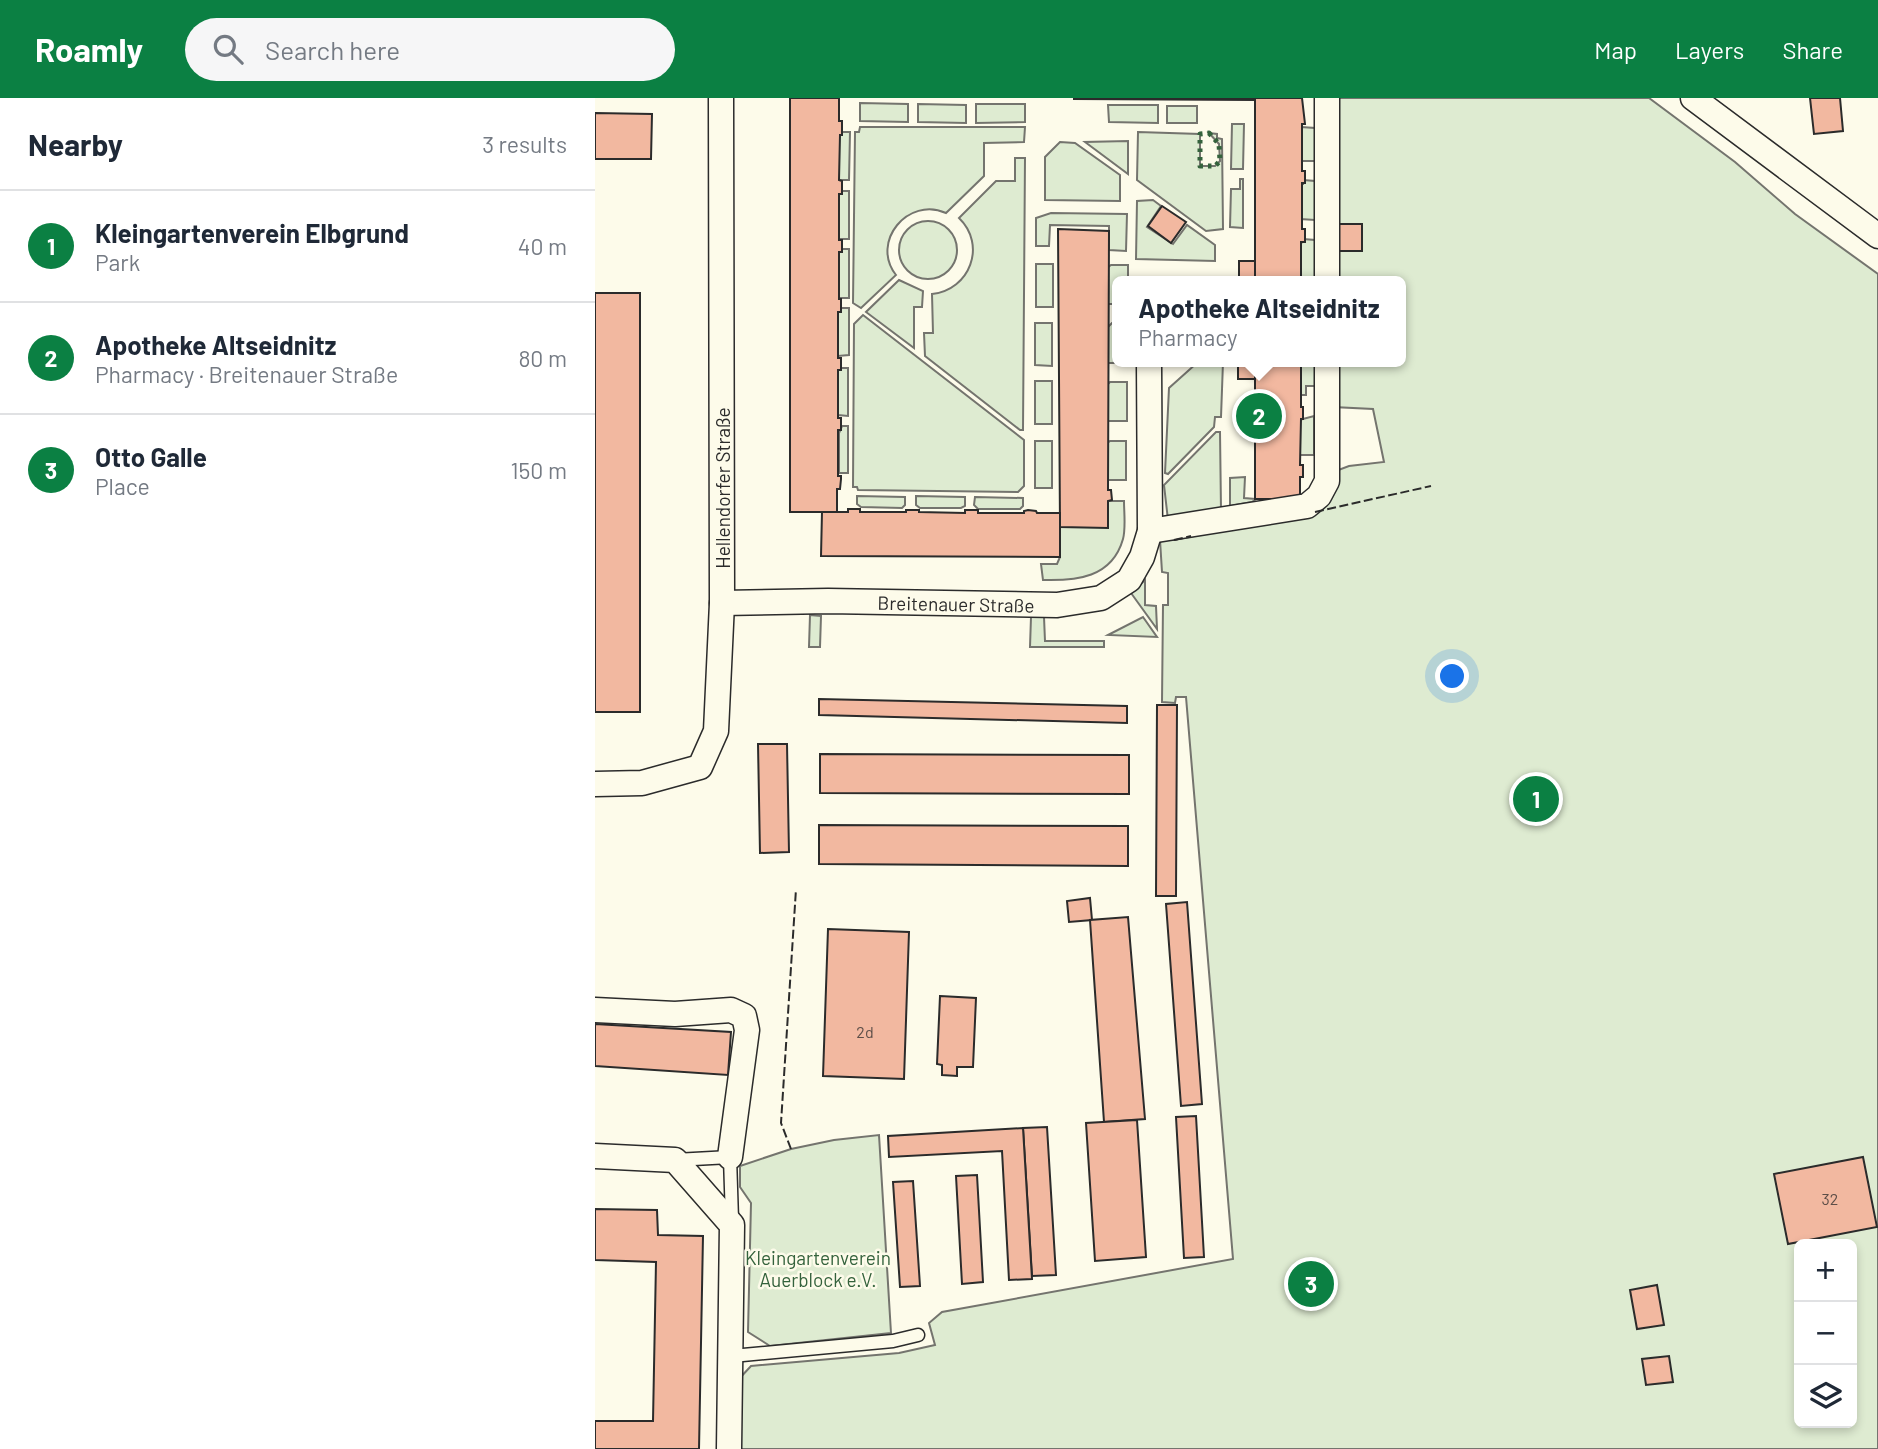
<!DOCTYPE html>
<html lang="en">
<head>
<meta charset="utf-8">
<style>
  body { margin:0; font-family:Barlow,sans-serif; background:#f6f6f7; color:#1f2937 }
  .controls { position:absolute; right:21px; bottom:21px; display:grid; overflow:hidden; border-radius:10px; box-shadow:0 4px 10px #0003 }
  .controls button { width:63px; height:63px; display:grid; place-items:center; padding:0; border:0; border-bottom:2px solid #e0e1e3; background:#fff; color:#1f2937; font:35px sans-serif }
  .you { position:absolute; left:858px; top:579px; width:24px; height:24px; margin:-18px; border:5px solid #fff; border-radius:50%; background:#1a73e8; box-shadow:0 0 0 10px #1a73e833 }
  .badge { display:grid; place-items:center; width:46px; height:46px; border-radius:50%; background:#0b8043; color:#fff; font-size:23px; font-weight:700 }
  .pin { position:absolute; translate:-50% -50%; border:4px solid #fff; box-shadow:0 2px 7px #0006 }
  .popup { position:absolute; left:517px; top:178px; width:294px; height:91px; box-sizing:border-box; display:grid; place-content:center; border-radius:10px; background:#fff; filter:drop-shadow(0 2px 5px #0005); font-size:23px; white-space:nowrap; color:#747a83 }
  .popup b { font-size:26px; color:#1f2937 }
  .popup::after { content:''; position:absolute; left:50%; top:100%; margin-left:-14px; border:14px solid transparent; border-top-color:#fff }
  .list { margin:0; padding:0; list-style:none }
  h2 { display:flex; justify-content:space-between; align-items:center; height:91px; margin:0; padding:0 28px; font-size:30px }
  h2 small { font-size:23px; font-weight:400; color:#747a83 }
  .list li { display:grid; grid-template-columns:46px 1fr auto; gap:21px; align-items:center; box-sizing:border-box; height:112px; padding:0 28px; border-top:2px solid #e0e1e3 }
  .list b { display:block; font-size:26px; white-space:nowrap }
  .list p { margin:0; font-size:23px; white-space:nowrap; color:#747a83 }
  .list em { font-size:23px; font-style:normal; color:#747a83 }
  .icon { flex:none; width:38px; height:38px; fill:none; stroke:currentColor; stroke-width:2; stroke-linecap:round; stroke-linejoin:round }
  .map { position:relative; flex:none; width:1283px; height:1351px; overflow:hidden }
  header { display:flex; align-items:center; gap:42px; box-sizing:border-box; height:98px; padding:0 35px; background:#0b8043; color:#fff }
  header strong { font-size:33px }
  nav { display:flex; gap:38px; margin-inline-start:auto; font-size:24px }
  .search { width:490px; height:63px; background:#f6f6f7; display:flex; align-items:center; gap:18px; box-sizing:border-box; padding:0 24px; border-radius:38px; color:#747a83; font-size:26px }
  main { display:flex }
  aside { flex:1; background:#fff }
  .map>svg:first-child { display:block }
  .green { fill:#deebd1; stroke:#74746e; stroke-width:2; fill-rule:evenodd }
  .building { fill:#f2b8a0; stroke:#2b2b2b; stroke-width:2 }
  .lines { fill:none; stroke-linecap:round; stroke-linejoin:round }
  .service-casing { stroke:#2b2b2b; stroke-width:15 }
  .minor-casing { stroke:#2b2b2b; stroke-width:27 }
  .service { stroke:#fdfbea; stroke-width:12 }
  .minor { stroke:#fdfbea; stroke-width:24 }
  .hedge { stroke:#34623c; stroke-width:5; stroke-dasharray:3.5 5; stroke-linecap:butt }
  .fence { stroke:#2b2b2b; stroke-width:2; stroke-dasharray:9 3.5; stroke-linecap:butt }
  .labels { text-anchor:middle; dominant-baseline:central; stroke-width:5; stroke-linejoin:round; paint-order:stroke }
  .number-label { font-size:16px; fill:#5d4e48 }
  .street-label { font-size:19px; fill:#2b2b2b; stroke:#fdfbea }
  .park-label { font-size:19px; fill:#34623c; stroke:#fdfbea }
</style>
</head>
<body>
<header>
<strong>Roamly</strong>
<div class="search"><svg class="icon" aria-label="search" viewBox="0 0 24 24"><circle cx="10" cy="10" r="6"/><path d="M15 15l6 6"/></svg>Search here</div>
<nav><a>Map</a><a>Layers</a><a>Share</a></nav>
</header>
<main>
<aside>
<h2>Nearby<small>3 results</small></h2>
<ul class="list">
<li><span class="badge">1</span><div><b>Kleingartenverein Elbgrund</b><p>Park</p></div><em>40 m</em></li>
<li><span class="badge">2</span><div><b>Apotheke Altseidnitz</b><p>Pharmacy · Breitenauer Straße</p></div><em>80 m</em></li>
<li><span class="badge">3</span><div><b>Otto Galle</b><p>Place</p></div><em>150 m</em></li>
</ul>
</aside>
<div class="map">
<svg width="1283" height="1351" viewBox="0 0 1283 1351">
  <rect width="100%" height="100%" fill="#fdfbea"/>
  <g class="green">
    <path d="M739,0H1054L1140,64L1200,116L1283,176V1351H141L143,1282L156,1268L304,1255L340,1247L334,1225L347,1214L638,1161L591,599H581L580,605L567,604L568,507H573V475L567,474L565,442H579L717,415L738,374L754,368L789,364L778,311L738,309V264H806V183H739ZM1204,1146H1257V1325H1204Z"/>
    <path d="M265,5L313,6V24L265,23Z"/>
    <path d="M323,6L371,7V25L323,24Z"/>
    <path d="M381,6H430V24L381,25Z"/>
    <path d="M513,7H563V25L514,24Z"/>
    <rect x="572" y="8" width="30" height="17"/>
    <path d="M637,26H649L648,71H636Z"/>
    <path d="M265,29H430L429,44L389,45V78L351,115C313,98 275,144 301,177L266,210L258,205L260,34H264Z"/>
    <path d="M706,29L720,30V63H705Z"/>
    <path d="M244,34H255L254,82H243Z"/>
    <path d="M543,34L605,36V68H620L625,63L624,46L614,35L622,36V40L627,41L628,131L611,133L542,82Z"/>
    <path d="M533,43V76L490,44Z"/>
    <path d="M465,44L480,45L525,77V103L450,102V59Z"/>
    <path d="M420,60H430L428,332H425L330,258L329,235H338L337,196C375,192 392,147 364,120L401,83H420Z"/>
    <path d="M645,81H648V130L635,129L636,91H645Z"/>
    <path d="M708,82L720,83V122L705,121V86H708Z"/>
    <rect x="244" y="93" width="10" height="48"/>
    <path d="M558,102L566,108L552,129L578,146L592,127L620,147V163L541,161L542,103Z"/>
    <path d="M456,115L532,116L531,153L514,152V128L455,127L454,148H441V120Z"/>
    <circle cx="333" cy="152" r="29"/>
    <path d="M708,141L720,142V181L704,180L705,145L708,144Z"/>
    <rect x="243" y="151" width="11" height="49"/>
    <rect x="441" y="166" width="17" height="43"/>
    <path d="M516,167H533V183H522V206H512V170Z"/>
    <path d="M304,182L328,193L327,209H319V250L271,214Z"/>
    <path d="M243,210H254V257L243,258Z"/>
    <path d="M268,217L429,342V388L423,394L263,392L262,389H258L259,226Z"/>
    <path d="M440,225H457V268L440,267Z"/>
    <path d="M517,225H522V264L533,265H513V229Z"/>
    <path d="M603,264H628L626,319H620L619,329L573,376L570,375L574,290Z"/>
    <path d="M705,264H720V288H711V297H705Z"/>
    <path d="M243,270H253V318L243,317Z"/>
    <rect x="440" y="283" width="17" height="43"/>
    <path d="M515,284H532V323H512V287Z"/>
    <path d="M719,318V357H704V322Z"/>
    <path d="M247,328H253V375H244V335Z"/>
    <path d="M621,334H625L626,412L573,422L569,387Z"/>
    <rect x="440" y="343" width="17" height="47"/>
    <path d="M515,343H531V382H511V346Z"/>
    <path d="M650,379L649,400L661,401L657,404L635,408V380Z"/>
    <path d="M262,398L310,399V407L307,410L266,409L262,406Z"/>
    <path d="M321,398L370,399V408L366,410H325L321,407Z"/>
    <path d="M380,399L428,400V408L425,411H383L379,407Z"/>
    <path d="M513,403H529C529,415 531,430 528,441C517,480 481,483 448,482L446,466H462L465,459V429Z"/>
    <path d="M550,482V507L561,508L562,531L536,495Z"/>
    <path d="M215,517L226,518L225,549H214Z"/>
    <path d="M436,519H449L450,543H509V549H435Z"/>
    <path d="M548,519L562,539L513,537Z"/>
    <path d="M284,1037L296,1235L175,1248L153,1234L156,1105L145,1089V1068L196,1051L239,1042Z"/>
  </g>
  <g class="building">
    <path d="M195,0H244V23H247V37H245L244,82L247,83V96H244V142H247V154H244V201H246V214H243V260H246V272H243V320H246V332H243V378H246V381L245,391H242V414H195Z"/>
    <path d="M479,0H660V2L479,1Z"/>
    <path d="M660,0H707L710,26H707V73H710V85H707V131H710V144H706V183H660Z"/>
    <path d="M1215,0H1245L1248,33L1219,36Z"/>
    <path d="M0,15L57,16L56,61H0Z"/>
    <path d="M567,108L591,124L576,145L553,128Z"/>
    <rect x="744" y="126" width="23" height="27"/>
    <path d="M463,131L514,133L513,392H516L517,402L513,403V430L465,429Z"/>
    <rect x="644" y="163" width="16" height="20"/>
    <rect x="0" y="195" width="45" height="419"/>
    <rect x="643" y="264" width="17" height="17"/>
    <path d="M660,264H706V309H708V321H706L705,367H708V379H705V401H660Z"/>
    <path d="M253,411H265V414H311V412H324V414L370,415V412H383V415H429V413L433,412L441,413L442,415H465V459L226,458L227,414H253Z"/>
    <path d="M224,601L532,608V625L224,617Z"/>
    <path d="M562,607H582L581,798H561Z"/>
    <path d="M163,646H192L194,754L165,755Z"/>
    <path d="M225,656L534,657V696L225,695Z"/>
    <path d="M224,727L533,728V768L224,766Z"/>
    <path d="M495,800L497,822L474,824L472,803Z"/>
    <path d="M592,804L607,1006L586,1008L571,806Z"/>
    <path d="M533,819L550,1021L509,1024L495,822Z"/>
    <path d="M233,831L314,834L309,981L228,978Z"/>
    <path d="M345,898L381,900L378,969H362V978L347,977V967L342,966Z"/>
    <path d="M0,926L136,934L133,977L0,968Z"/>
    <path d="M601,1018L609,1159L589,1160L581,1019Z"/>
    <path d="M542,1022L551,1159L500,1163L491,1025Z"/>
    <path d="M452,1029L461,1177L437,1178L428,1030Z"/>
    <path d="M428,1030L437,1181L414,1182L407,1053L294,1059L293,1038Z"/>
    <path d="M1268,1059L1282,1129L1193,1146L1179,1076Z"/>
    <path d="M382,1077L388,1184L367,1186L361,1078Z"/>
    <path d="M318,1083L325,1188L305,1189L298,1084Z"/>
    <path d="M0,1111L62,1112L63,1137L108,1138L104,1351H0V1323H58L61,1164L0,1162Z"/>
    <path d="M1062,1187L1069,1227L1042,1231L1035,1192Z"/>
    <path d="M1074,1258L1078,1284L1051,1287L1047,1261Z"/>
  </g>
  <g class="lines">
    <g class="service-casing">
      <g id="service">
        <path d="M80,1062L135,1059L137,1122"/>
        <path d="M137,1258L298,1243L323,1237"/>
      </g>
    </g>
    <g class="minor-casing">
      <g id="minor">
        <path d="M732,0V183"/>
        <path d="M1098,0L1283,138"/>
        <path d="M555,433L712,408L724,398L732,383V264"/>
        <path id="s1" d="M127,505L233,503L462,507L506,500L534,482L547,459L555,433L554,264"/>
        <path d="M0,686L47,685L105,669L121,633L127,505L126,0"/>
        <path d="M0,912L80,916L136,912L149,918L152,932L135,1059"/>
        <path d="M0,1058L80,1062L137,1127L134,1351"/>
      </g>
    </g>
    <use href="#service" class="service"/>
    <use href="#minor" class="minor"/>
    <path class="hedge" d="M614,35L624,46L625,63L620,68H605V36Z"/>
    <g class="fence">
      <path d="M720,414L836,388"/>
      <path d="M579,442L596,438"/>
      <path d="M196,1051L186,1025L201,791"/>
    </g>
  </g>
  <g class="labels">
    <g class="number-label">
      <text x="270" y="933">2d</text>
      <text x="1235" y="1100">32</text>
    </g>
    <g class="street-label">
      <text transform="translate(127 390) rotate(-90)">Hellendorfer Straße</text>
      <text stroke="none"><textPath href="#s1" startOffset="234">Breitenauer Straße</textPath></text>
    </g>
    <g class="park-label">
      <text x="223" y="1159">Kleingartenverein<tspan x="223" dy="22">Auerblock e.V.</tspan></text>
    </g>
  </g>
</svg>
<div class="controls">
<button>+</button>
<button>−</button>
<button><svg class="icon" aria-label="layers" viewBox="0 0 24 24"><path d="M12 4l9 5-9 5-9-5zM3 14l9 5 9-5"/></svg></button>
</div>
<div class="you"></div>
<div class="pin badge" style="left:941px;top:701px">1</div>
<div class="pin badge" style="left:664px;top:318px">2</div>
<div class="popup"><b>Apotheke Altseidnitz</b>Pharmacy</div>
<div class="pin badge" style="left:716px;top:1186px">3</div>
</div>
</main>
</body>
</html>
